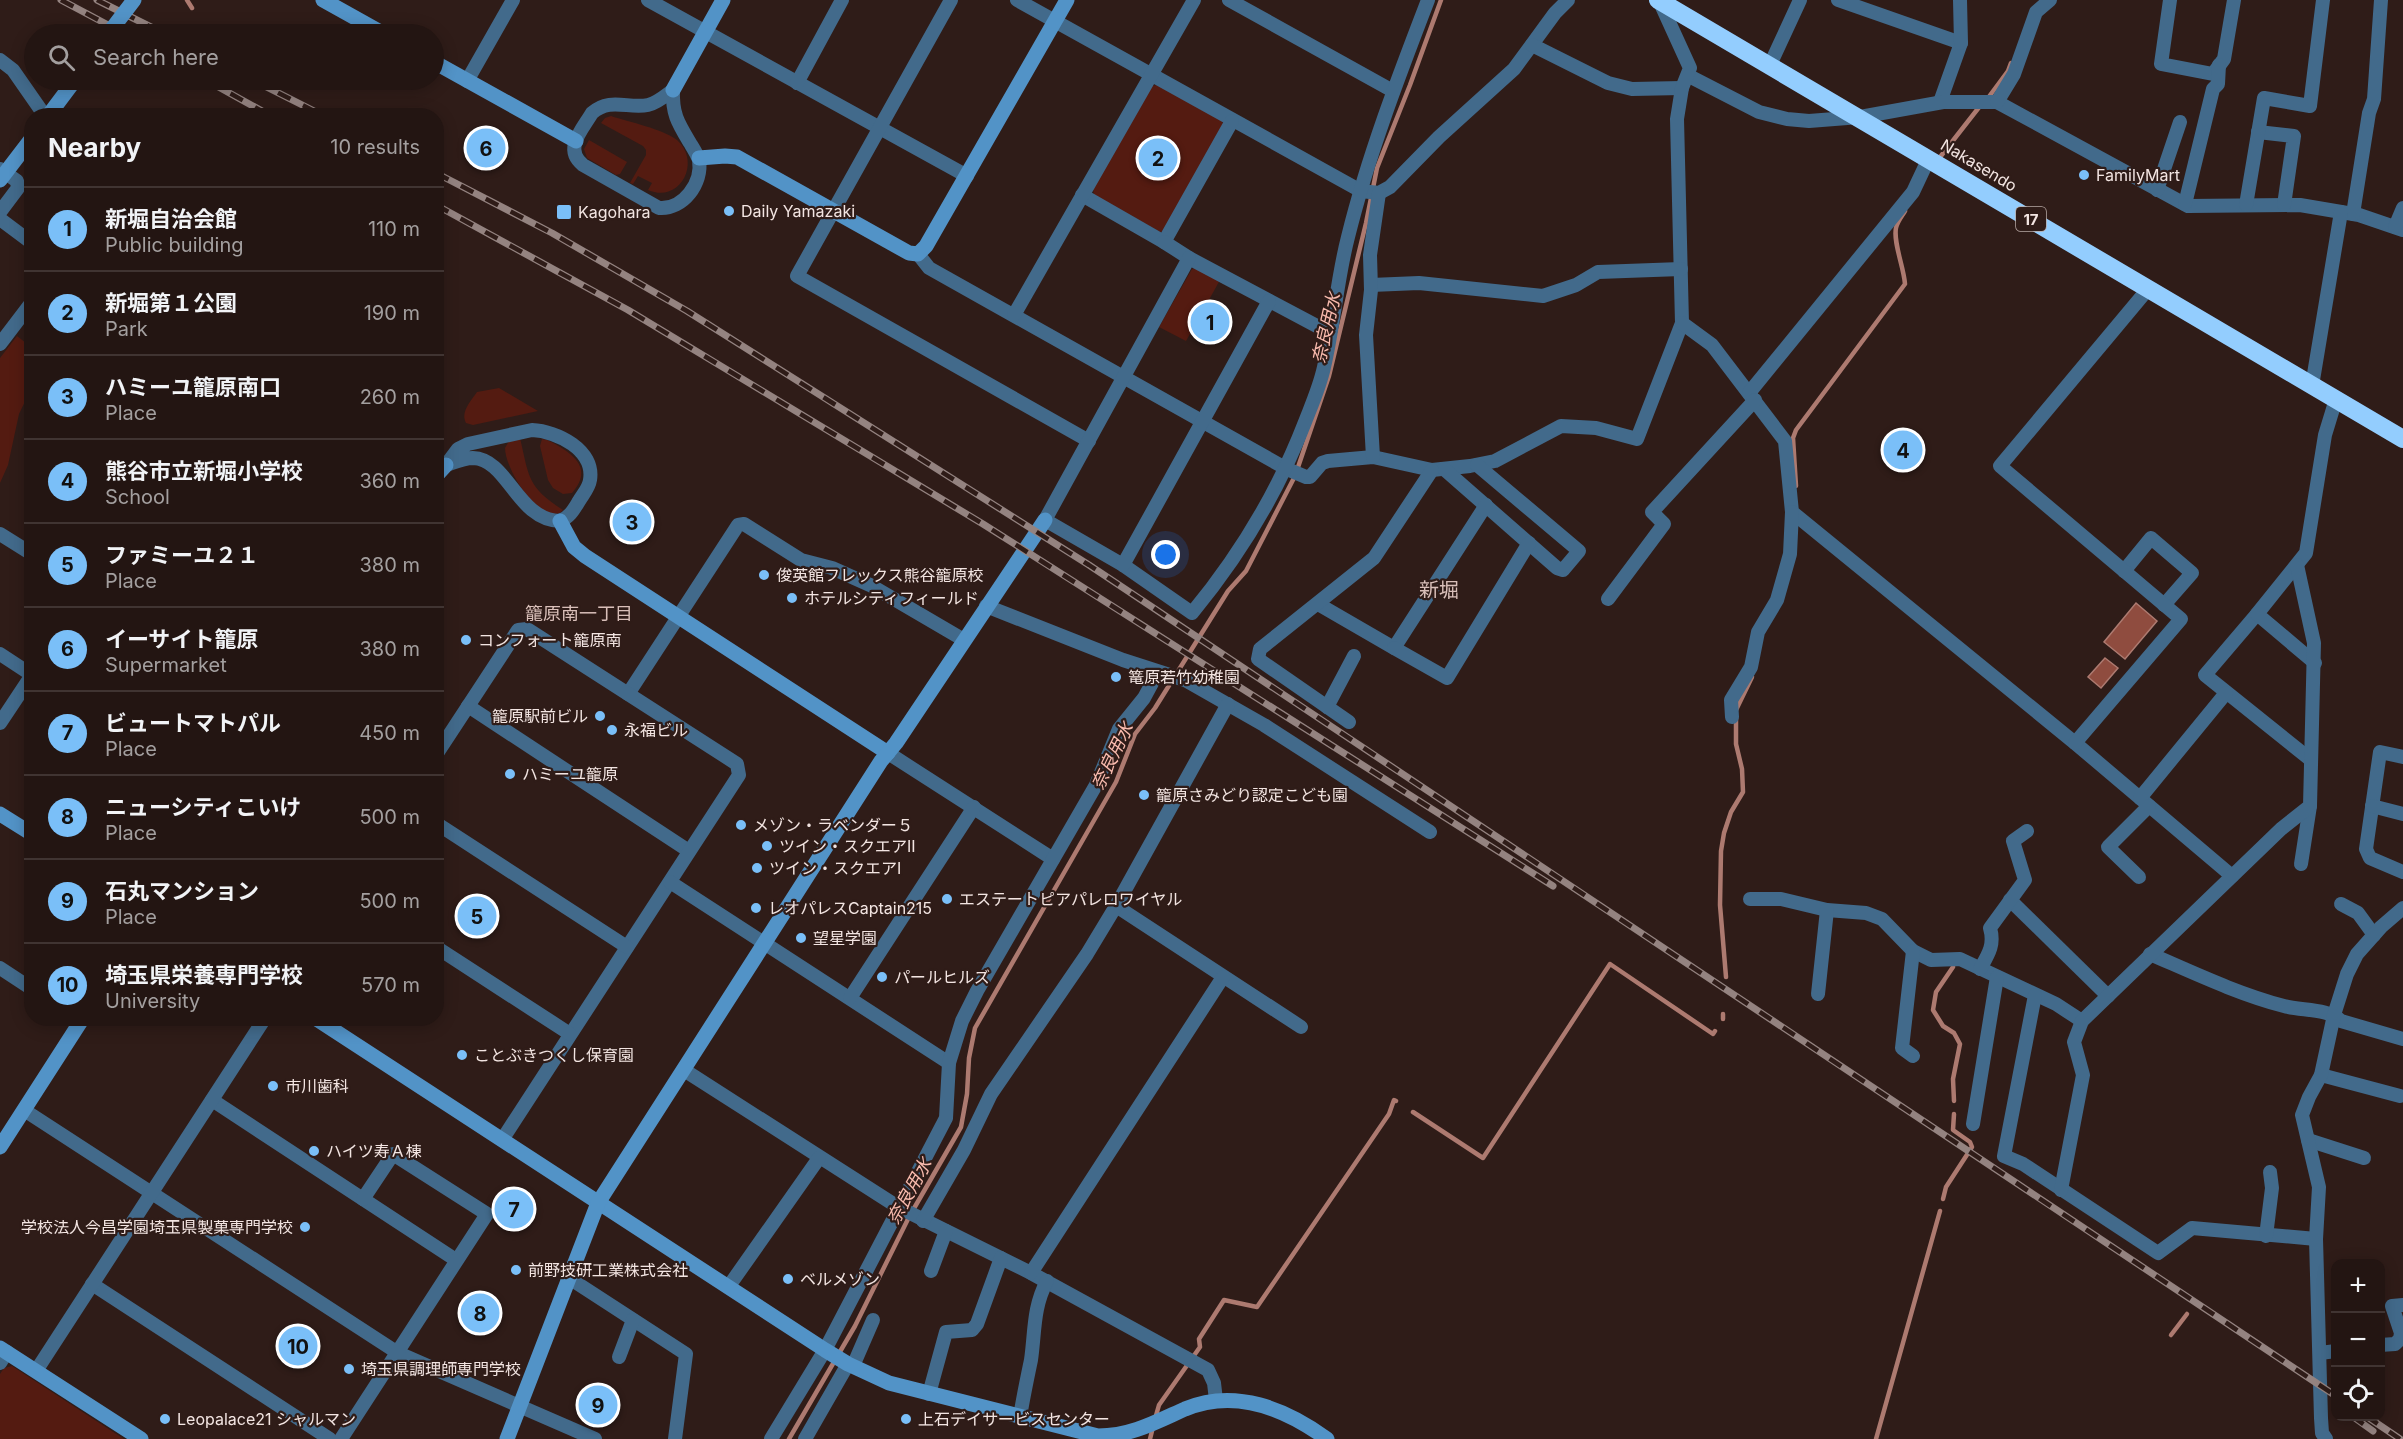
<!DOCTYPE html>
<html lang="en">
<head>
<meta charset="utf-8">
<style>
  body { margin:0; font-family:Inter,"Noto Sans JP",sans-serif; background:#2f2220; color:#f1f3f6 }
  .controls { position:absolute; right:18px; bottom:18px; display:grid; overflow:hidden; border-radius:12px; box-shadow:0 3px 15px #0003 }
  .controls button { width:54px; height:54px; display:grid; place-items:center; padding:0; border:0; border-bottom:2px solid #403432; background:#231512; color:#f1f3f6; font:30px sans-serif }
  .you { position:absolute; left:1166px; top:555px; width:21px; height:21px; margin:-15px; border:4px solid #fff; border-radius:50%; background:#1a73e8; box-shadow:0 0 0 9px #1a73e833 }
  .badge { display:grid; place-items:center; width:39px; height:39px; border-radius:50%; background:#7abff8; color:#111; font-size:20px; font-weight:700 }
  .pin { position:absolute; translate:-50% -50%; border:3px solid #fff; box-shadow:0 2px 6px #0006 }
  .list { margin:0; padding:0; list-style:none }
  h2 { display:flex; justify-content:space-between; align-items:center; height:78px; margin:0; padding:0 24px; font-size:26px }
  h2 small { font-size:20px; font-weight:400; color:#a39f9f }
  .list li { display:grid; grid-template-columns:39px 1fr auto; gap:18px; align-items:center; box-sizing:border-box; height:84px; padding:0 24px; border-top:2px solid #403432 }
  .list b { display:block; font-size:22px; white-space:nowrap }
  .list p { margin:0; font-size:20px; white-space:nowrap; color:#a39f9f }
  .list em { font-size:20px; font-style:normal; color:#a39f9f }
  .icon { flex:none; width:33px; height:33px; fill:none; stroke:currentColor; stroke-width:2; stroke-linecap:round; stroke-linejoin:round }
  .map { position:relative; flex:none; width:2403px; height:1439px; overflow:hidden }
  .search { position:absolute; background:#231512; box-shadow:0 3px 15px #0003; left:24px; top:24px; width:420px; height:66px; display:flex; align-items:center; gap:15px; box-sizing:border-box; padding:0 21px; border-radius:33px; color:#a39f9f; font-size:22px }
  .panel { position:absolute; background:#231512; box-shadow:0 3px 15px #0003; left:24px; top:108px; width:420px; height:918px; border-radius:24px }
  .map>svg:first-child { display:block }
  .green { fill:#541b11 }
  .water { fill:#8f4c3f; stroke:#ad7a70; stroke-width:1.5 }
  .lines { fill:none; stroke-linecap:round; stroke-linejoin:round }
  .stream { stroke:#ad7a70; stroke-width:4.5 }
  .street { stroke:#426a8b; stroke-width:14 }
  .secondary { stroke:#5293c7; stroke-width:15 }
  .highway { stroke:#93cdfe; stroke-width:18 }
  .rail-casing { stroke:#948380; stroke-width:7 }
  .rail { stroke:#2f1c18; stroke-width:4.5; stroke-dasharray:14; stroke-linecap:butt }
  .secondary-bridge { stroke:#5293c7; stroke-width:15 }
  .poi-dot { fill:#7abff8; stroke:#2f1c18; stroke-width:2 }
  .labels { text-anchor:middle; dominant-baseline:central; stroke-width:4.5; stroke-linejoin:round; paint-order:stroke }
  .shield { fill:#2f1c18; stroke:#b8a9a5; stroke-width:1.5 }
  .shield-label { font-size:15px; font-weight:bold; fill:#f3e5e2 }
  .street-label { font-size:16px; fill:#f3e5e2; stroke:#2f1c18 }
  .poi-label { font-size:16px; fill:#f3e5e2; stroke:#2f1c18; text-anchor:start }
  .water-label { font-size:18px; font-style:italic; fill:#f9bbae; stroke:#2f1c18 }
  .neighbourhood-label { font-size:18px; fill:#d9bfb9; stroke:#2f1c18 }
  .quarter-label { font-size:20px; fill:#d9bfb9; stroke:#2f1c18 }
</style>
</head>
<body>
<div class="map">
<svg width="2403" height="1439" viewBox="0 0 2403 1439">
  <rect width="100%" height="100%" fill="#2f1c18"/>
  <g class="green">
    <path d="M1157,85L1222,121L1224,127L1166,231L1160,232L1094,195L1093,188L1151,86Z"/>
    <path d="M611,116C629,122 663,129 677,140C702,162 680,204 648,190L652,183L638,176L633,184L630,183L646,155V150L643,146L601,123L605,118Z"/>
    <path d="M589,140L627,162L620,174L616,175L587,158L584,149Z"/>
    <path d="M1198,267L1220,280L1186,341L1159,327L1192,269Z"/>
    <path d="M17,336L31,347V389L19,414L8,465L0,483V358Z"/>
    <path d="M499,388L538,411L473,425L466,423C460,412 471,401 477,392Z"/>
    <path d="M520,438C529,476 527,487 563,510L560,513C536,521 505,468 505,448L509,441Z"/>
    <path d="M542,439C549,440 554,443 560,447C580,459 590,473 572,493L563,494L553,488L548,480L540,446Z"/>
    <path d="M12,1366L124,1439H0V1374L4,1368Z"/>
  </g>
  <g class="water">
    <path d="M2136,603L2157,621L2125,659L2104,642Z"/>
    <path d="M2105,658L2118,668L2101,688L2088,677Z"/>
  </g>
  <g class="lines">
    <g class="stream">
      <path d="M187,0L192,8"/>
      <path d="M1988,98L2008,71L2011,63"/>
      <path d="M1937,161L1980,106"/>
      <path d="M1796,486L1793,438L1796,430L1905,284C1904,268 1893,242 1896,228C1897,222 1902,216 1905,211"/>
      <path d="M1736,710L1752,677"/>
      <path d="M1953,967L1936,992L1933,1010L1943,1026L1954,1033L1960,1044L1953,1079L1954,1101"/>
      <path d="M1726,977L1720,905L1721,851L1724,833L1731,812L1743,792L1742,769L1736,744V718"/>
      <path d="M1723,1014V1019"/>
      <path d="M1413,1112L1483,1158L1610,964L1713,1034L1715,1031"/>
      <path d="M1943,1199L1946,1187L1972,1147L1970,1142L1953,1130L1954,1114"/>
      <path d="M2171,1335L2187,1314"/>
      <path d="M1155,1419L1159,1405L1200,1347L1199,1339L1224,1300L1257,1307L1389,1114L1394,1100L1396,1101"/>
      <path d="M789,1439L855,1326L909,1217L961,1127L967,1094L969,1058L975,1028L1116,782L1135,734L1155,708L1228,591L1246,571L1295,476L1329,376L1366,223L1377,168L1410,85L1441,0"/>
      <path d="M1150,1439L1153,1427"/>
      <path d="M1876,1439L1940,1211"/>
    </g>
    <g class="street">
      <path d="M648,0L967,176"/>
      <path d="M951,0L797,276L1089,441"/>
      <path d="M1017,0L1361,191L1379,193L1390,187L1439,137L1514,69L1555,13L1568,0"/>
      <path d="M1229,0L1393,91"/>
      <path d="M1838,0L1961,43L1940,102"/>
      <path d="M1960,0L1961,43"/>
      <path d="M2170,0L2161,64L2213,74L2224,59L2234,0"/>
      <path d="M1532,45L1608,83L1632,89L1682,88"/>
      <path d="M0,60L13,70L45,116"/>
      <path d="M1770,65L1800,0"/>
      <path d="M1689,76L1759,112L1787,119L1809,121L1860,117L1943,102H1997L2188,206L2300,205L2359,215L2403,230"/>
      <path d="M467,81L513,0"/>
      <path d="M797,83L842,0"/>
      <path d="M673,90C672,114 678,123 690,143C693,148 697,154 699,160C703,183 683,210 659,208L583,165C563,149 582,130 592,113C610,97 628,109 648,105C657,103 665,96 673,90Z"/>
      <path d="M1997,102L2014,74L2036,12L2050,0"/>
      <path d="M2258,132L2294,136L2284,205"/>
      <path d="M0,169L17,181L18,188L0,212"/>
      <path d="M2157,190L2180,122"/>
      <path d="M1082,195L1164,242L1232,121"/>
      <path d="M2185,204L2213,89L2218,84L2219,65"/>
      <path d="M2246,205L2264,98L2310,106L2323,0"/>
      <path d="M2353,214L2369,113L2374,99L2381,0"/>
      <path d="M0,219L32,243"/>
      <path d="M2395,227L2403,208"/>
      <path d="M1164,242L1189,258L1330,333"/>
      <path d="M918,254L929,268L1287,469L1306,477H1310L1322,463L1328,461L1373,457L1432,470L1470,466L1495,461L1561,426L1596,428L1637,439L1682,323L1677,119L1682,88L1690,68L1659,0"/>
      <path d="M1189,258L1045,520L1123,565L1192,613C1240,555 1278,492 1305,422C1312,404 1320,386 1324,367C1334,324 1337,279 1348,237C1368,156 1398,78 1428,0"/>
      <path d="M1371,285L1419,283L1543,296L1576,285L1598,272L1681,269"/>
      <path d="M1014,315L1194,0"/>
      <path d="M1682,323L1712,345L1785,441L1792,512L2075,743L2232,876"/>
      <path d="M0,344L32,302"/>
      <path d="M2312,386L2341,212"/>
      <path d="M1749,393L1913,192L1929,158"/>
      <path d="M532,430C557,431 595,450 590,480C589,488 583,494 579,501C574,509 570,517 560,521C517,520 508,459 473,458C464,458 455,462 446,465L458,449L468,444Z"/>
      <path d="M1373,457L1366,335L1371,290L1370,255L1379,193"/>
      <path d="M1444,469L1557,568L1563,570L1579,551L1477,465"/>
      <path d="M0,534L32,554"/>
      <path d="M1123,565L1269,301"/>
      <path d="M2124,571L2151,538L2192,573L2164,605"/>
      <path d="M1608,599L1664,524L1652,512L1755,400"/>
      <path d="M1318,604L1394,648L1486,505"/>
      <path d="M986,606L1123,660L1185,680L1264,725L1430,832"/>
      <path d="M2257,614L2205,675L2311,760"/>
      <path d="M1394,648L1447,678L1529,543"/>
      <path d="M0,654L32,675"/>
      <path d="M2315,663L2257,614L2306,553L2325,435L2336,399"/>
      <path d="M628,694L738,525L744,524L801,560L832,568L870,585L964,640"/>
      <path d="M468,706L689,851"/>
      <path d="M1327,707L1354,656"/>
      <path d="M1732,717L1731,700L1751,667L1758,632L1777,600L1790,554L1792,512"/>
      <path d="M1349,722L1258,659L1260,649L1374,558L1432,470"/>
      <path d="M0,723L32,675"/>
      <path d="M2075,743L2181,619L2000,466L2148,289"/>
      <path d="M888,753L1053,859"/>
      <path d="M436,755L518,630L527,629L737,764L739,775L502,1140"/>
      <path d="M2403,757L2380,752L2366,849L2370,858L2403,872"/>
      <path d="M2140,798L2226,693"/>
      <path d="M2372,806L2403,814"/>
      <path d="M436,823L627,947"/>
      <path d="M2301,864L2310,806"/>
      <path d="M2139,877L2108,847L2149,806"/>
      <path d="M670,882L949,1063"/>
      <path d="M1750,899H1781L1827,910L1866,913L1882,919L1913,951L1931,960L1960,959L2056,1004L2082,1021"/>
      <path d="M2010,900L2108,996"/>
      <path d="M2341,904L2358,913L2374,935"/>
      <path d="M1116,906L1301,1027"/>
      <path d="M436,947L570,1034"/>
      <path d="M2150,954C2194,973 2238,994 2284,1006C2302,1011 2328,1008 2341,1021L2403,1039"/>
      <path d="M0,968L32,989"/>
      <path d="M1980,969C1988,955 1995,945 1990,928L2025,880L2013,841L2027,831"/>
      <path d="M1818,994L1827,910"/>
      <path d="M2035,995L2004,1156L2023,1164L2158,1253L2192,1228L2316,1239"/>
      <path d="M850,998L974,807"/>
      <path d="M1913,1056L1902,1048L1913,951"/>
      <path d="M684,1070L898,1207L1031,1273L1208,1370L1214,1383L1216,1400"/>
      <path d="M2321,1075L2400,1096"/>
      <path d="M212,1100L456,1260"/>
      <path d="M24,1110L398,1353L595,1439"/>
      <path d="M1973,1124L1997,977"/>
      <path d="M2308,1140L2364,1158"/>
      <path d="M2061,1190L2083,1075L2074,1042L2082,1021L2281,829L2310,806L2314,643L2297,565"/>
      <path d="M923,1221L964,1150L991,1094L1087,954L1116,906L1228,704"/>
      <path d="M2266,1236L2272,1188L2270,1172"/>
      <path d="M931,1271L946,1231"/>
      <path d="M1031,1273L1223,977"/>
      <path d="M569,1278L686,1354L675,1439"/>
      <path d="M92,1284L330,1439"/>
      <path d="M729,1286L819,1158"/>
      <path d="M2380,1345L2395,1344L2400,1339L2401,1333L2392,1306L2403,1305"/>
      <path d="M2320,1353L2336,1351"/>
      <path d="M619,1357L633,1320"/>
      <path d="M0,1363L7,1352"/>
      <path d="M853,1366L873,1320"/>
      <path d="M36,1371L265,1018"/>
      <path d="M929,1394L946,1332L972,1330L977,1324L1001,1258"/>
      <path d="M1020,1417C1023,1398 1027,1379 1031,1360C1035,1332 1033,1307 1047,1281"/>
      <path d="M341,1439L487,1214L393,1154L363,1199"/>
      <path d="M771,1439L825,1350L946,1118L949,1063L962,1021L977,991L1096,785L1119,729L1144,698L1158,672"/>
      <path d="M805,1439L848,1364"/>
      <path d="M2326,1439L2322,1433L2321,1418L2316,1239L2319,1187L2302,1115L2309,1097L2321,1075L2334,1015L2347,974L2357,954L2381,927L2403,908"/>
    </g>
    <g class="secondary">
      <path d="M323,0L384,34"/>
      <path d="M434,62L576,141"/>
      <path d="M673,90L723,0"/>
      <path d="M48,116L75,80"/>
      <path d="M699,158L725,156L737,157L909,253L918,254L926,246L1067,0"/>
      <path d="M436,476L446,465"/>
      <path d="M560,521L574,547L585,556L888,753"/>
      <path d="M0,814L32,834"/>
      <path d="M315,1018L825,1350L848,1364L889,1383L1098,1436C1131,1436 1156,1422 1185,1409C1235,1388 1286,1409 1327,1439"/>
      <path d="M0,1147L83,1018"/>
      <path d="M0,1348L141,1439"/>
      <path d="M507,1439L598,1203L881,761L896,743L1045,520"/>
    </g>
    <path class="highway" d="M1658,0L2403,439"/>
    <g class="rail-casing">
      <g id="rail">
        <path d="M61,0L125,34"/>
        <path d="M97,0L165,34"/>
        <path d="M206,80L271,116"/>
        <path d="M253,80L324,116"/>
        <path d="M436,173L552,233L687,311L1089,565L2336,1396"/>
        <path d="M436,205L628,310L983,524L1553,886"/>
        <path d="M2352,1416L2373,1431"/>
        <path d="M2366,1416L2400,1439"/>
      </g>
    </g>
    <use href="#rail" class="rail"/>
    <g class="secondary-bridge">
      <path d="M108,34L134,0"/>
      <path d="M0,180L32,138"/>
    </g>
  </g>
  <g class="poi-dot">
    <circle cx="2084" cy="175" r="6"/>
    <circle cx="729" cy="211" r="6"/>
    <rect x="556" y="204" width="16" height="16" rx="3"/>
    <circle cx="764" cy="575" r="6"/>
    <circle cx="792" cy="598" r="6"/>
    <circle cx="466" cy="640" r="6"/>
    <circle cx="1116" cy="677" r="6"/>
    <circle cx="600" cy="716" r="6"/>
    <circle cx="612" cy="730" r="6"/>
    <circle cx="510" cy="774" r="6"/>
    <circle cx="1144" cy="795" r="6"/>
    <circle cx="741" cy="825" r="6"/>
    <circle cx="767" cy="846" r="6"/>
    <circle cx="757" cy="868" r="6"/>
    <circle cx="947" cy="899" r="6"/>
    <circle cx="756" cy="908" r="6"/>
    <circle cx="801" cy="938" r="6"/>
    <circle cx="882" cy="977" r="6"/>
    <circle cx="462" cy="1055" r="6"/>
    <circle cx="273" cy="1086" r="6"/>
    <circle cx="314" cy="1151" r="6"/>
    <circle cx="305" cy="1227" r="6"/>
    <circle cx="516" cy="1270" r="6"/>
    <circle cx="788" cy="1279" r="6"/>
    <circle cx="349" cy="1369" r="6"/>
    <circle cx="165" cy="1419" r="6"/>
    <circle cx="906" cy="1419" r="6"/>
  </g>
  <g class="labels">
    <rect class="shield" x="2016" y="207" width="30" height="24" rx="4.5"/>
    <g class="shield-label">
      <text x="2031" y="219">17</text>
    </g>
    <g class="street-label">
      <text transform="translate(1979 165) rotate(31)">Nakasendo</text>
    </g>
    <g class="poi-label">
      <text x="2096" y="175">FamilyMart</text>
      <text x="741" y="211">Daily Yamazaki</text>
      <text x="578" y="212">Kagohara</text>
      <text x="776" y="575">俊英館フレックス熊谷籠原校</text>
      <text x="804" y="598">ホテルシティフィールド</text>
      <text x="478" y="640">コンフォート籠原南</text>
      <text x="1128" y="677">篭原若竹幼稚園</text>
      <text x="588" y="716" text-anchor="end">籠原駅前ビル</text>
      <text x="624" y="730">永福ビル</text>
      <text x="522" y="774">ハミーユ籠原</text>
      <text x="1156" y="795">籠原さみどり認定こども園</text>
      <text x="753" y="825">メゾン・ラベンダー５</text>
      <text x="779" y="846">ツイン・スクエアII</text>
      <text x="769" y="868">ツイン・スクエアI</text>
      <text x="959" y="899">エステートピアパレロワイヤル</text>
      <text x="768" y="908">レオパレスCaptain215</text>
      <text x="813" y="938">望星学園</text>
      <text x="894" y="977">パールヒルズ</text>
      <text x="474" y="1055">ことぶきつくし保育園</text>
      <text x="285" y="1086">市川歯科</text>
      <text x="326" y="1151">ハイツ寿Ａ棟</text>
      <text x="293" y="1227" text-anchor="end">学校法人今昌学園埼玉県製菓専門学校</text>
      <text x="528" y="1270">前野技研工業株式会社</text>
      <text x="800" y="1279">ベルメゾン</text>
      <text x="361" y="1369">埼玉県調理師専門学校</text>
      <text x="177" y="1419">Leopalace21 シャルマン</text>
      <text x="918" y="1419">上石デイサービスセンター</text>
    </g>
    <g class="water-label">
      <text transform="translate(1326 328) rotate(-77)">奈良用水</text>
      <text transform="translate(1112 756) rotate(-64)">奈良用水</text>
      <text transform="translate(909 1191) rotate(-61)">奈良用水</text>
    </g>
    <g class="neighbourhood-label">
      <text x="579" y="613">籠原南一丁目</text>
    </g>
    <g class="quarter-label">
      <text x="1439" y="590">新堀</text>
    </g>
  </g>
</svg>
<div class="controls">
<button>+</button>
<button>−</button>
<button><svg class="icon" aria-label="locate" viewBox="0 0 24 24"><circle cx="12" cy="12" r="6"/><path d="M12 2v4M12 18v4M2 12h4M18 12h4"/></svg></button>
</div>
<div class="you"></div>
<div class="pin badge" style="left:1210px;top:322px">1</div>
<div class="pin badge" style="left:1158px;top:158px">2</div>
<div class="pin badge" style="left:632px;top:522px">3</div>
<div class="pin badge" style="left:1903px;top:450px">4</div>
<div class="pin badge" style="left:477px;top:916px">5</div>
<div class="pin badge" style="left:486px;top:148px">6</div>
<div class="pin badge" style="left:514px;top:1209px">7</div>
<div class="pin badge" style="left:480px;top:1313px">8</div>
<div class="pin badge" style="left:598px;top:1405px">9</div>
<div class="pin badge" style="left:298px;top:1346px">10</div>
<div class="search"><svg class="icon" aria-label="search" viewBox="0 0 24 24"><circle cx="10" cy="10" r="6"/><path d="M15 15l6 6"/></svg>Search here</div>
<section class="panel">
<h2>Nearby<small>10 results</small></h2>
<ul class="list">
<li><span class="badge">1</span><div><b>新堀自治会館</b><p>Public building</p></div><em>110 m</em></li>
<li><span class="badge">2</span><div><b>新堀第１公園</b><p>Park</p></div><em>190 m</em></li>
<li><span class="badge">3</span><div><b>ハミーユ籠原南口</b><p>Place</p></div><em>260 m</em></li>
<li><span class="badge">4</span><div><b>熊谷市立新堀小学校</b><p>School</p></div><em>360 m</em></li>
<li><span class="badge">5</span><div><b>ファミーユ２１</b><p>Place</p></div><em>380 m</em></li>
<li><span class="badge">6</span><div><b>イーサイト籠原</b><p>Supermarket</p></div><em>380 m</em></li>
<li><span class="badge">7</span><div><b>ビュートマトパル</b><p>Place</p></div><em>450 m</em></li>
<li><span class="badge">8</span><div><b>ニューシティこいけ</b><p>Place</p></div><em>500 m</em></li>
<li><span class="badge">9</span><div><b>石丸マンション</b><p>Place</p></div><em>500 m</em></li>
<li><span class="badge">10</span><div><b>埼玉県栄養専門学校</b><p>University</p></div><em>570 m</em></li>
</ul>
</section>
</div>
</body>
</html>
